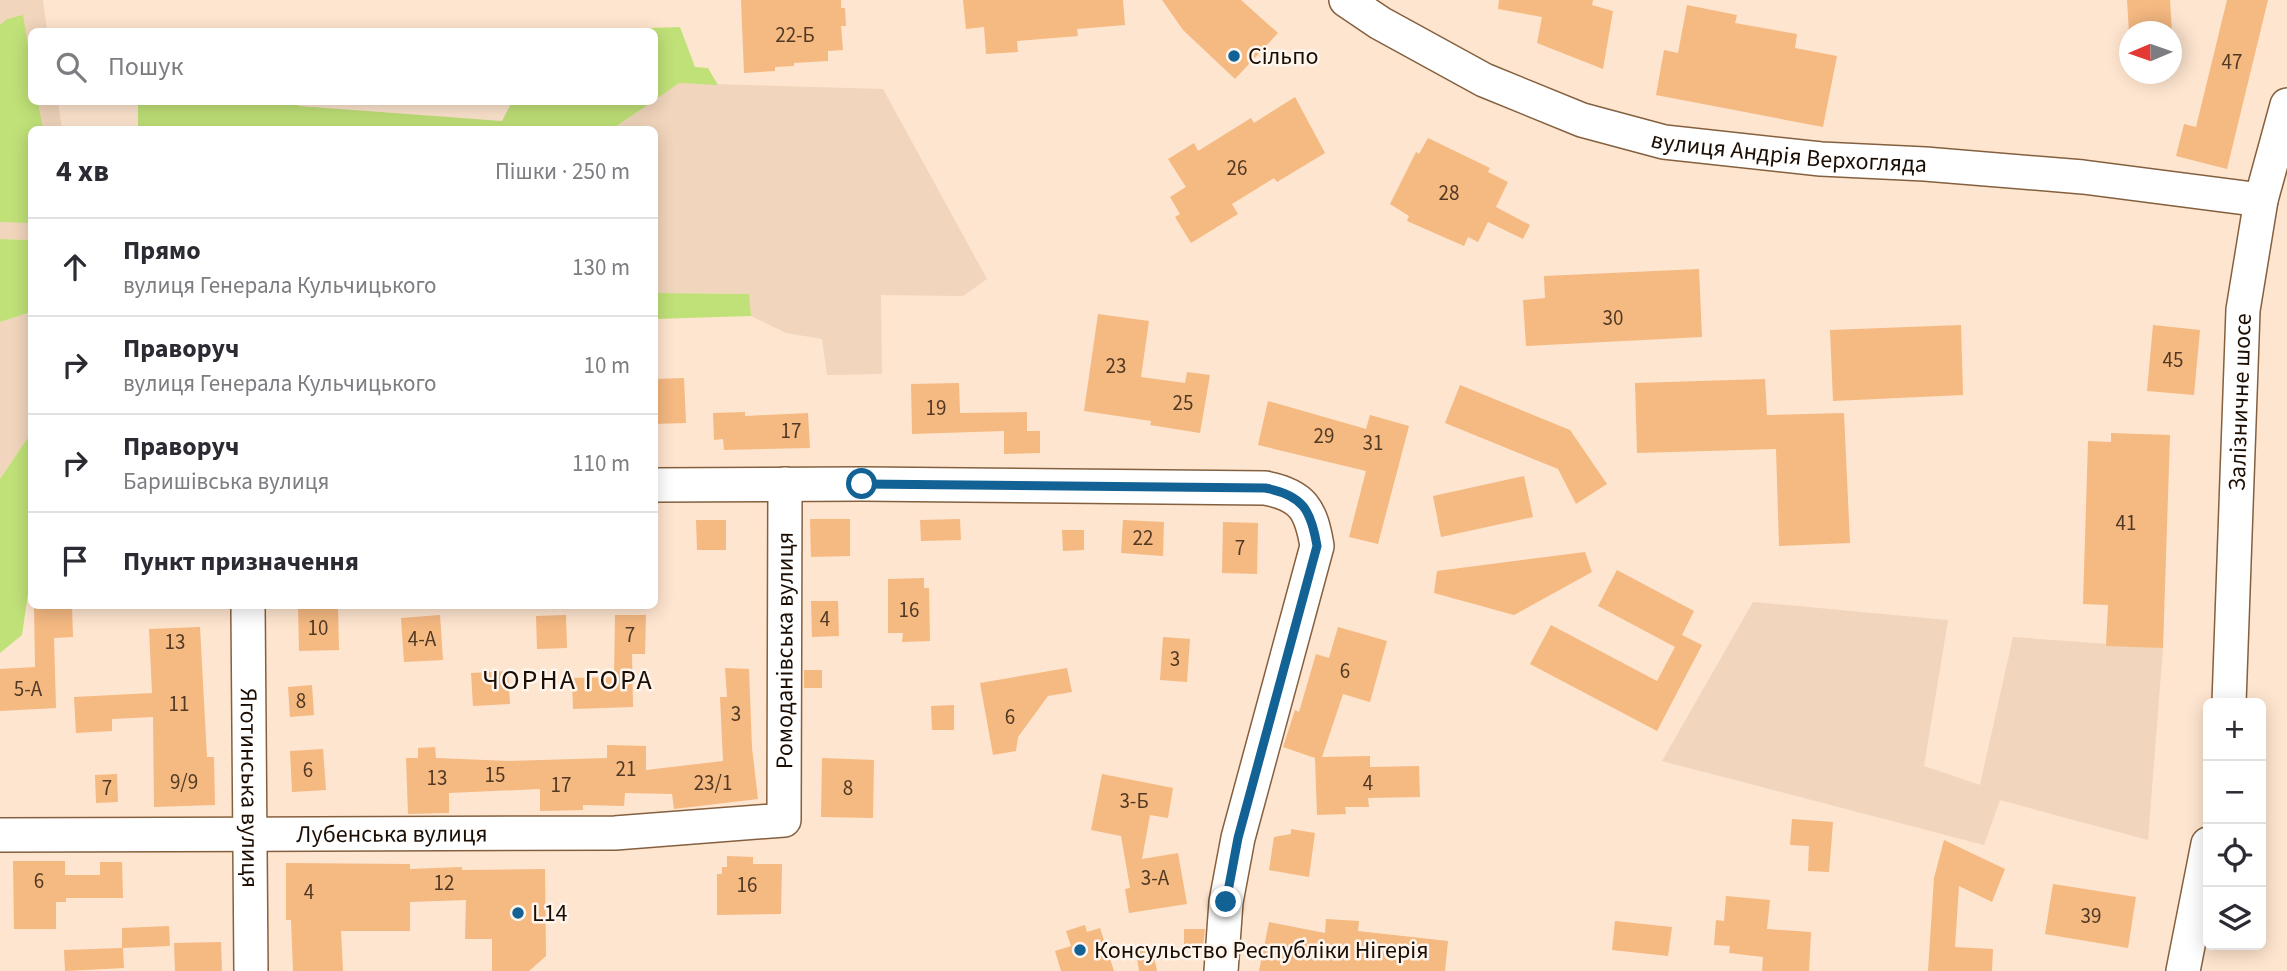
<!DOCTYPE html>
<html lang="uk">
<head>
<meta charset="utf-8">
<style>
  body { margin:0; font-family:"Source Sans 3",sans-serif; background:#f2f2f3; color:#2b2b33 }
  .controls { position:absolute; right:21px; bottom:21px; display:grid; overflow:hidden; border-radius:10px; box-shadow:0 4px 18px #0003 }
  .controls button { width:63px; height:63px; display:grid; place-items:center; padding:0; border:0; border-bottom:2px solid #e1e1e2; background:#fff; color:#2b2b33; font:35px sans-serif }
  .compass { position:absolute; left:2119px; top:21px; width:63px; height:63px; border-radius:50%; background:#fff; box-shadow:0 4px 18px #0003; rotate:268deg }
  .stop { position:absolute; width:21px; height:21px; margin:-16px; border:5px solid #136295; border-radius:50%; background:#fff }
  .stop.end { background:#136295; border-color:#fff; box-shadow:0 2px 7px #0008 }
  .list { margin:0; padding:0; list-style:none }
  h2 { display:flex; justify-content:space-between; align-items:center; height:91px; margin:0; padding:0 28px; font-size:30px }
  h2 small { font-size:23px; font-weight:400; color:#7c7c81 }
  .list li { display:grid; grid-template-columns:46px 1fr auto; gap:21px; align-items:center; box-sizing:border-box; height:98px; padding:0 28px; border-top:2px solid #e1e1e2 }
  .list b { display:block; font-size:26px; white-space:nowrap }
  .list p { margin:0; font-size:23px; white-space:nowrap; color:#7c7c81 }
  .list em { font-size:23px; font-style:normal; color:#7c7c81 }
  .icon { flex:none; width:38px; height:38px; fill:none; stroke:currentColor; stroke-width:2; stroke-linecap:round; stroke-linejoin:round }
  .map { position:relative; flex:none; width:2287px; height:971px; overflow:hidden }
  .search { position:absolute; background:#fff; box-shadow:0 4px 18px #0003; left:28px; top:28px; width:630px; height:77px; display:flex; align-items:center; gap:18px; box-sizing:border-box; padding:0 24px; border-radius:10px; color:#7c7c81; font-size:26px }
  .panel { position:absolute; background:#fff; box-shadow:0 4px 18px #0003; left:28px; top:126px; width:630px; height:483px; border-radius:10px }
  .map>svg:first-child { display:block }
  .built { fill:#f1d5bc }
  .green { fill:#c0e178 }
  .building { fill:#f5b982 }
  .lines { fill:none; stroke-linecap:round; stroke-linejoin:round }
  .minor-casing { stroke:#84603f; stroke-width:36 }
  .minor { stroke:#fff; stroke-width:33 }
  .route { stroke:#136295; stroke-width:9 }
  .poi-dot { fill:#136295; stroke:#fef6ee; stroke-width:2.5 }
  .labels { text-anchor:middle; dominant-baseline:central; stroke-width:5; stroke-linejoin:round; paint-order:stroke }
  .number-label { font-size:21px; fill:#523923 }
  .poi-label { font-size:24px; fill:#1c0e03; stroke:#fef6ee; text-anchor:start }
  .street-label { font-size:24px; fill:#1c0e03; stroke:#fef6ee }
  .quarter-label { font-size:28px; letter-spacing:2px; fill:#1c0e03; stroke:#fef6ee }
</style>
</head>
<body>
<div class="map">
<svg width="2287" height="971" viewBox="0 0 2287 971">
  <rect width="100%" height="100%" fill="#fee5cf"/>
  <g class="built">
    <path d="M0,0H43L47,31L32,32V102H58L62,129L32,130L31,240L0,239Z"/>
    <path d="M679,83L883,89L987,279L963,296L881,295L882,374L827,375L822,339L786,333L751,316L748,294L655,293L654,130H612Z"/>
    <path d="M31,312V433L0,479V322Z"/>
    <path d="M1753,602L1948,620L1924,766L1980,785L2013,637L2163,648L2148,840L2000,800L1984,845L1662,761Z"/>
  </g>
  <g class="green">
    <path d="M23,15L31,65L32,102H38L43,129L32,130L31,223L0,222V25L7,19Z"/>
    <path d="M680,27L695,67L708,68L718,85L679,83L655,100L654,32L558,31Z"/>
    <path d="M138,102H293L299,106L502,121L512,102H652L611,130L138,129Z"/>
    <path d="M0,239L32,240L31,312L0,322Z"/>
    <path d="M655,293L749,294L751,316L655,319Z"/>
    <path d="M31,433V573L22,635L0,653V479Z"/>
  </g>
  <g class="building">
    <path d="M741,0H841V8H845L846,26H841L843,50L828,51V61L794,63V66L775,67V71L744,73Z"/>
    <path d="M963,0H1123L1125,25L1077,29L1078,36L1017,41L1018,52L986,54L984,27L966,29Z"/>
    <path d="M1162,0H1241L1278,33L1235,79L1183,30Z"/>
    <path d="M1499,0H1593L1592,5L1613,11L1603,69L1537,43L1542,17L1498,9Z"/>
    <path d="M2127,0H2170L2172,32H2129Z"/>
    <path d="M2227,0H2268L2227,169L2176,156L2184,124L2196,127Z"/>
    <path d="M1687,5L1737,15L1735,23L1797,34L1795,48L1837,56L1823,127L1656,95L1664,50L1678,53Z"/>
    <path d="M1295,97L1325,153L1277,182L1274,178L1232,204L1238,214L1191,243L1175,217L1180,214L1170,197L1186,187L1168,159L1194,143L1198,151L1251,118L1254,123Z"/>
    <path d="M1428,138L1490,168L1488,172L1508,182L1496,207L1530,225L1523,239L1488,222L1478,242L1468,237L1464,246L1407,221L1409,216L1390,204L1416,152L1419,154Z"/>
    <path d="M1699,269L1702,337L1526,346L1523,300L1545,298L1544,276Z"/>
    <path d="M1098,314L1149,321L1141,377L1185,383L1187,372L1210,375L1200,433L1150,425L1151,421L1084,411Z"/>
    <path d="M1961,325L1963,395L1833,401L1830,330Z"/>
    <path d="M2153,325L2200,330L2194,395L2147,391Z"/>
    <path d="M684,378L686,423L654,424V379Z"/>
    <path d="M1765,379L1767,415L1844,413L1850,543L1779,546L1776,449L1637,453L1635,383Z"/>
    <path d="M959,383L960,413L1027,412V431H1040V453L1004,454V431L912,434L911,384Z"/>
    <path d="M1460,385L1570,430L1607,484L1576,504L1558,469L1445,423Z"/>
    <path d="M1268,401L1366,429L1370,415L1409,426L1378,544L1349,537L1366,471L1258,445Z"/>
    <path d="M745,412V416L808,413L810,448L724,450L723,439L714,440L713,413Z"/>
    <path d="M2111,433L2170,435L2163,648L2106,646L2108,605L2083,604L2088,441L2111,442Z"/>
    <path d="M1524,476L1533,517L1441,537L1433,496Z"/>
    <path d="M810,519H850V556L811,557Z"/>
    <path d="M960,519L961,540L921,541L920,520Z"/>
    <path d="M696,520H726V550H697Z"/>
    <path d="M1123,520L1164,522L1163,556L1121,553Z"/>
    <path d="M1223,522L1258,523L1257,574L1222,573Z"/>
    <path d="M1062,530H1084V550L1063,551Z"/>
    <path d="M1585,552L1592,572L1514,615L1434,593L1437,571Z"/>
    <path d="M1617,570L1694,611L1682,635L1702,645L1657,731L1530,664L1551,625L1657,681L1675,647L1598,606Z"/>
    <path d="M924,578V588H929L930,641L902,642L903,633H888V579Z"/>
    <path d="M811,601H838L839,636L812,637Z"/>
    <path d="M34,606H72L73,637L54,638L56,708L0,711V669L35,667Z"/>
    <path d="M298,606H338L339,650L299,651Z"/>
    <path d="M440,615L443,660L404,662L401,618Z"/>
    <path d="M566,615L567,648L537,649L536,616Z"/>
    <path d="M615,615H646L645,654H632L633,707L573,709L572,678L614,677Z"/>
    <path d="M200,627L207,757H214L215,805L154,807L153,717L112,719V731L76,733L74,697L152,693L149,629Z"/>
    <path d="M1338,627L1387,641L1370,702L1343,694L1322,757L1370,756V767L1419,766L1420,797L1368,798L1369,807H1345L1346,814L1317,815L1315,758L1283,747L1295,710L1299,712L1316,654L1329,658Z"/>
    <path d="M1163,637L1190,639L1187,682L1160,680Z"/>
    <path d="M725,668L749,669L752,748L758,799L674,809L672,794L625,793L624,806L583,805V810L540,811V789L449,793V813L408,814L406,758H418V748L435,747L436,758L509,761L607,758V745L646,746V770L723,761L720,697H727Z"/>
    <path d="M1067,668L1072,692L1048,696L1018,737L1016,751L993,755L980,683Z"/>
    <rect x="804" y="670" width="18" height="18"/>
    <path d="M508,671L510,704L473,706L471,673Z"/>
    <path d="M312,685L314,715L290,717L288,687Z"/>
    <path d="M954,705V730H932L931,706Z"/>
    <path d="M323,749L326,790L292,792L290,751Z"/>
    <path d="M822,758L874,760L873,818L821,817Z"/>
    <path d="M117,774L118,802L96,803L95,775Z"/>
    <path d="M1102,774L1173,788L1168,818L1150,815L1142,859L1178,853L1187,904L1129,913L1125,889L1130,888L1121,836L1091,830Z"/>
    <path d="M1792,819L1833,822L1829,872L1808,871L1809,846L1790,845Z"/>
    <path d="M1291,829L1315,833L1309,877L1269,870L1274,837L1291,834Z"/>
    <path d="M1944,840L2005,869L1992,902L1959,886L1955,947L1993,949L1992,971H1928L1934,878Z"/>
    <path d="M727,856L753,857V864H782L781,914L717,915V874H722V867H727Z"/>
    <path d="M13,861H65V875H100V862H122L123,898H66V902H56V929H14Z"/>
    <path d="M286,863L410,864V869L462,867V870L545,869L546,956L529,971H492V939H465L466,900L410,902V931H341L343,971H293L291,920H286Z"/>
    <path d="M2053,884L2136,897L2128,948L2045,934Z"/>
    <path d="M1726,896L1770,900L1767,929L1811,932L1809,971H1762L1763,957L1729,953L1730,946L1714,945L1716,920L1724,921Z"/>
    <path d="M1326,919L1359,921L1358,931L1448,941L1445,971H1259L1269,922L1325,933Z"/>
    <path d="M1615,921L1672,927L1668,956L1612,950Z"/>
    <path d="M1085,925L1087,932L1100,928L1114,971H1061L1055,951L1071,946L1066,931Z"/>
    <path d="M169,926L170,946L123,948L124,968L65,971L64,950L122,948V928Z"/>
    <path d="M1184,929H1205L1203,947L1184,948Z"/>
    <path d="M221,942L222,971H175L174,943Z"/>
    <path d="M1152,948L1157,971H1139L1136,952Z"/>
  </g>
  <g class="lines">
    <g class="minor-casing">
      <g id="minor">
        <path id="s1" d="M1346,0L1380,23L1484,80L1582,120L1664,142L1821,159L1925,164L2083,177L2261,200"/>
        <path d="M654,485L862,484L1265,488C1303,495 1311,510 1317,546L1238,838L1226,902L1221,971"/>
        <path id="s2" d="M248,606L251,971"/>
        <path id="s3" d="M2229,703L2243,310L2261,200L2287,105"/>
        <path id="s4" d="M0,835L615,833L784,820L785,484"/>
        <path d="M2183,971L2208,844"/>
      </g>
    </g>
    <use href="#minor" class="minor"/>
  </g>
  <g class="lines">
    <path class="route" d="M862,484L1265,488C1303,495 1311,510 1317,546L1238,838L1226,902"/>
  </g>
  <g class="poi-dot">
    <circle cx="1234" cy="56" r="7"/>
    <circle cx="518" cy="913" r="7"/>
    <circle cx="1080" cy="950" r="7"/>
  </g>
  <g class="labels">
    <g class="number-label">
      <text x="795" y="35">22-Б</text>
      <text x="2232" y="62">47</text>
      <text x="1237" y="168">26</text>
      <text x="1449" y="193">28</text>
      <text x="1613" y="318">30</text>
      <text x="2173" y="360">45</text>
      <text x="1116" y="366">23</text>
      <text x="1183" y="403">25</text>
      <text x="936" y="408">19</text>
      <text x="791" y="431">17</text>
      <text x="1324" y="436">29</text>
      <text x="1373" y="443">31</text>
      <text x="2126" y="523">41</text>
      <text x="1143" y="538">22</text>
      <text x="1240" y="548">7</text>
      <text x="909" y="610">16</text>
      <text x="825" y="619">4</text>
      <text x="318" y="628">10</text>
      <text x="630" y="635">7</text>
      <text x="422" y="639">4-А</text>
      <text x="175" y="642">13</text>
      <text x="1175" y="659">3</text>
      <text x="1345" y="671">6</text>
      <text x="28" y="689">5-А</text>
      <text x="301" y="701">8</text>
      <text x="179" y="704">11</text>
      <text x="736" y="714">3</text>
      <text x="1010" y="717">6</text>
      <text x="626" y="769">21</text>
      <text x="308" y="770">6</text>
      <text x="495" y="775">15</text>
      <text x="437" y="778">13</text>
      <text x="184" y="782">9/9</text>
      <text x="713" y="783">23/1</text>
      <text x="1368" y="783">4</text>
      <text x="561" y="785">17</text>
      <text x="107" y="788">7</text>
      <text x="848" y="788">8</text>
      <text x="1134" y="801">3-Б</text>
      <text x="1155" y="878">3-А</text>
      <text x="39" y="881">6</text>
      <text x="444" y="883">12</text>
      <text x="747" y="885">16</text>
      <text x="309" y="892">4</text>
      <text x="2091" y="916">39</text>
    </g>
    <g class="poi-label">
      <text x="1248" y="56">Сільпо</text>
      <text x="532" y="913">L14</text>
      <text x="1094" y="950">Консульство Республіки Нігерія</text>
    </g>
    <g class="street-label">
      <text stroke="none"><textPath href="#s1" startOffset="476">вулиця Андрія Верхогляда</textPath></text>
      <text stroke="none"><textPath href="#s3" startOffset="301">Залізничне шосе</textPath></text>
      <text stroke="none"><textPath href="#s4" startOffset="954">Ромоданівська вулиця</textPath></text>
      <text stroke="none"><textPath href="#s2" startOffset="182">Яготинська вулиця</textPath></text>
      <text stroke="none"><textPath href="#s4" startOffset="392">Лубенська вулиця</textPath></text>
    </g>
    <g class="quarter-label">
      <text x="568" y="680">ЧОРНА ГОРА</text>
    </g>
  </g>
</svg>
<div class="controls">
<button>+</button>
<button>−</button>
<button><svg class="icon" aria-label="locate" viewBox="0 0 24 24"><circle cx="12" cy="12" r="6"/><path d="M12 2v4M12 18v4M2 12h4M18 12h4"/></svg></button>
<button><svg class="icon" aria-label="layers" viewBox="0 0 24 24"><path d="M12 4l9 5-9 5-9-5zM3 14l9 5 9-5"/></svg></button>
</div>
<svg class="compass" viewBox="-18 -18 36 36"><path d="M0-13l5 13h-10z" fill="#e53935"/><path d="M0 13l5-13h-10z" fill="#7c7c81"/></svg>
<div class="stop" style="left:862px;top:484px"></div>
<div class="stop end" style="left:1226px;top:902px"></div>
<div class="search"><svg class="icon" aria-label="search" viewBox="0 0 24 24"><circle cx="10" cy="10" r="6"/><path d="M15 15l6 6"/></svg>Пошук</div>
<section class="panel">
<h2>4 хв<small>Пішки · 250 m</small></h2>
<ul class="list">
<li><svg class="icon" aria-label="ahead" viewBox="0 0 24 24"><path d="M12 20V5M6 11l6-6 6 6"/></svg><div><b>Прямо</b><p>вулиця Генерала Кульчицького</p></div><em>130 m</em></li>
<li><svg class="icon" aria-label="right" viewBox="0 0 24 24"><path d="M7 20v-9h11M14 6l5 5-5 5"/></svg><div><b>Праворуч</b><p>вулиця Генерала Кульчицького</p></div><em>10 m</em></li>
<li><svg class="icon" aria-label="right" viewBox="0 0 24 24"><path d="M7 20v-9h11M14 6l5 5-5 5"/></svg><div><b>Праворуч</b><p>Баришівська вулиця</p></div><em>110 m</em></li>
<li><svg class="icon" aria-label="arrive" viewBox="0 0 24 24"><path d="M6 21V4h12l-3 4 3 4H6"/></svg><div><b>Пункт призначення</b></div></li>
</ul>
</section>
</div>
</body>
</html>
